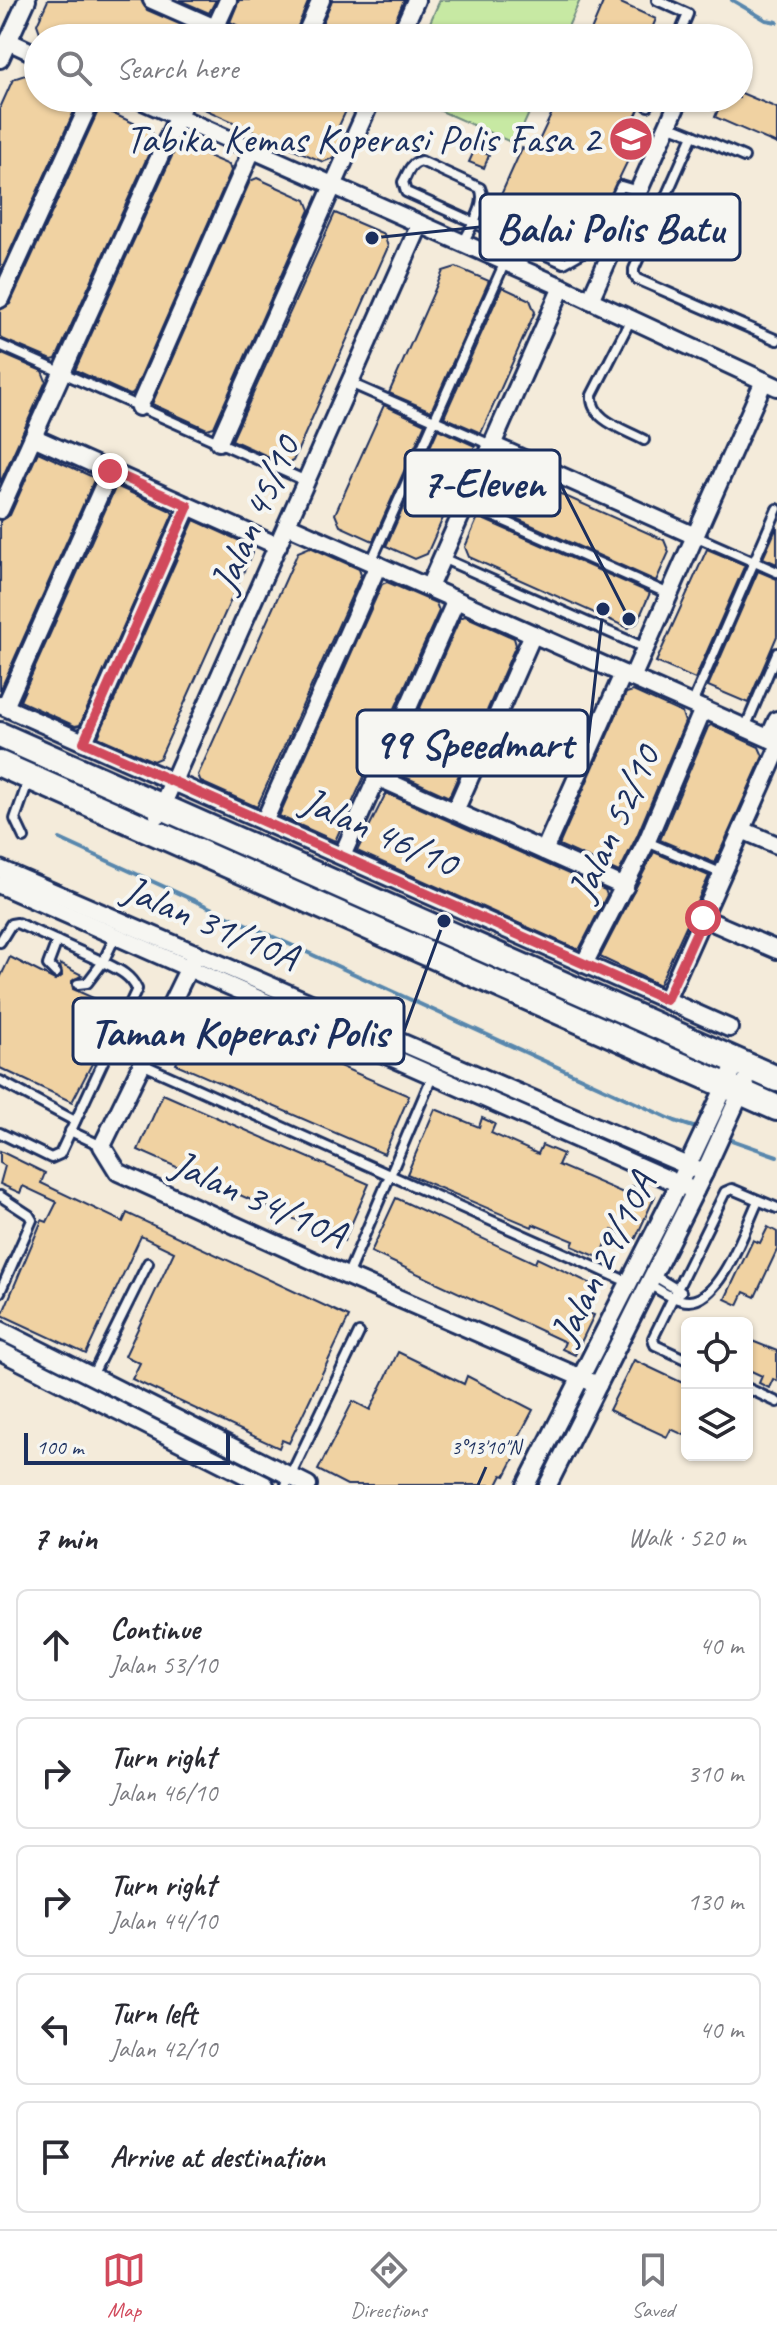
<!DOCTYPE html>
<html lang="en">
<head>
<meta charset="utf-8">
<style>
  body { margin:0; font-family:Caveat,sans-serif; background:#f2f2f3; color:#2b2b33 }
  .controls { position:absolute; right:24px; bottom:24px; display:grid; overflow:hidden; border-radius:12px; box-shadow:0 2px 6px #0004 }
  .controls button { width:72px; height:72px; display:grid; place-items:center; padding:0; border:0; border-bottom:2px solid #e1e1e2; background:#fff; color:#2b2b33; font:40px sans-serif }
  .scale { position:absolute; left:24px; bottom:20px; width:206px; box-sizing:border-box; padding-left:8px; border:4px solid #1b2f5e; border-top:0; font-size:22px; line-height:28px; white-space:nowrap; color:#1b2f5e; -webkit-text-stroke:6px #f6f6f2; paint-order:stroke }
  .stop { position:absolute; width:24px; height:24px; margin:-18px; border:6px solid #d1495b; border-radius:50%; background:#fff }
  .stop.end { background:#d1495b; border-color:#fff; box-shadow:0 2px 8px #0008 }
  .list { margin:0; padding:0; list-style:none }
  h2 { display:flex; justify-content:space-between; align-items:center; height:104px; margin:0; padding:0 32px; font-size:34px }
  h2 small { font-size:26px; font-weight:400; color:#7c7c81 }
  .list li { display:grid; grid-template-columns:52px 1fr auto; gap:24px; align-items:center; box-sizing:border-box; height:112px; margin:0 16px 16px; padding:0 16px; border:2px solid #e1e1e2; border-radius:12px }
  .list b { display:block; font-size:30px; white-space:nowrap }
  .list p { margin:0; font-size:26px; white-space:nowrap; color:#7c7c81 }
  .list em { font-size:26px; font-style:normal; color:#7c7c81 }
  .icon { flex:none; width:44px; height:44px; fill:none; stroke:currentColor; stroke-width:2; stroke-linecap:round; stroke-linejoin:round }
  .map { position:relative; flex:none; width:777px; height:1485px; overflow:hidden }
  .search { position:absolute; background:#fff; box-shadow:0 2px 6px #0004; left:24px; right:24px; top:24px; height:88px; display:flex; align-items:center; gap:20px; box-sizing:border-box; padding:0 28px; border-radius:44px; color:#7c7c81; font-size:30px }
  .sheet { height:744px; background:#fff }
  nav { display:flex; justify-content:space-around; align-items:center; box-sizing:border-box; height:112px; border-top:2px solid #e1e1e2; background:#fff; font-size:22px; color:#7c7c81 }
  nav a { display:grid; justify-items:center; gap:4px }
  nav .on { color:#d1495b }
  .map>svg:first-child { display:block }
  .green { fill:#c7e9a3; stroke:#718c80; stroke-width:2 }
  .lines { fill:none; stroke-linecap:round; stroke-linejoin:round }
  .stream { stroke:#5887ad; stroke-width:4 }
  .building { fill:#f0d2a2; stroke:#1b2f5e; stroke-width:2 }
  .lane-casing { stroke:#1b2f5e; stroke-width:14 }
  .street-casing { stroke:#1b2f5e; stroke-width:22 }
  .primary-casing { stroke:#1b2f5e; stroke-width:30 }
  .lane { stroke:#f6f6f2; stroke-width:8 }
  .street { stroke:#f6f6f2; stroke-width:16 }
  .primary { stroke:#f6f6f2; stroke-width:24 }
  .route { stroke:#d1495b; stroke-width:10 }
  .ticks { fill:none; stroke:#1b2f5e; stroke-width:3 }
  .labels { text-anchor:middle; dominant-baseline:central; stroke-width:8; stroke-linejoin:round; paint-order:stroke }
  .poi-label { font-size:40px; fill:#1b2f5e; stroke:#f6f6f2; text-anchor:end }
  .street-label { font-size:40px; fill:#1b2f5e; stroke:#f6f6f2 }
  .ticks-label { font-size:20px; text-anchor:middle; fill:#1b2f5e; stroke:#f6f6f2; stroke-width:8; stroke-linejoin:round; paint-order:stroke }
  .leader { fill:none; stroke:#1b2f5e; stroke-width:3 }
  .callout-dot { fill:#1b2f5e; stroke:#f6f6f2; stroke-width:3 }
  .callout { fill:#f6f6f2; stroke:#1b2f5e; stroke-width:3 }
  .callout-label { font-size:42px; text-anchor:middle; font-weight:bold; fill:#1b2f5e }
</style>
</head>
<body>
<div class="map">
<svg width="777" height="1485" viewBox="0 0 777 1485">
  <rect width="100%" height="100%" fill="#f4ebda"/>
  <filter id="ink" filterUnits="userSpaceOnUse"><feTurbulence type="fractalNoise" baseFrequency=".0125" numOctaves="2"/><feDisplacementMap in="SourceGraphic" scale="16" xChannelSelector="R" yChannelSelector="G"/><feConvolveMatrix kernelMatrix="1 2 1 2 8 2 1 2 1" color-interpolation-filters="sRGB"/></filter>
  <g filter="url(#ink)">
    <g class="green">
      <path d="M440,0H580L563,38H423Z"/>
      <path d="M412,98H536L515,144Z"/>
    </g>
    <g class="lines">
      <g class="stream">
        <path d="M732,0L766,20L777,22"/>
        <path d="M60,839L675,1121L699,1129"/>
        <path d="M726,1138L777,1156"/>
      </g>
    </g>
    <g class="building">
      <path d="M48,0H141L147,10L200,33L202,38H42L37,24Z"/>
      <path d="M179,0H216L209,13Z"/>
      <path d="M239,0H309L293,38L249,36L243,28L230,22Z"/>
      <path d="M332,0H404L388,38H316Z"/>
      <path d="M604,0H614L656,19L648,38H588Z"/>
      <path d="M25,75L38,80V98H74L77,105L0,273V108L13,79Z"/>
      <path d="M739,92L777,108V144L715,117L723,98H739Z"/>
      <path d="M197,98H352L337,130L344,134L333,158L323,162L195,105Z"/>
      <path d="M559,98H644L634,120L645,125L589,241L568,249L561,226L551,246L497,222L503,210L496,206L522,148L529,151L532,145L536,147Z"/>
      <path d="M103,109L151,131L155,140L56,359L52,360L0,338V310L10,304L98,111Z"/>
      <path d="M180,144L229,165L231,171L133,394L130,395L75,370L177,145Z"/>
      <path d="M475,149L489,155L484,168L469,162Z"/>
      <path d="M257,178L306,200L310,210L214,427L207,429L152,404L250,181Z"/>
      <path d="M335,213L384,234L388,247L293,461L285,464L232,440Z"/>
      <path d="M456,267L489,281L431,411L389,393L443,271Z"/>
      <path d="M502,287L530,300L535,312L481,433L444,417Z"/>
      <path d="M0,353L42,371L46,381L0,483Z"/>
      <path d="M384,405L425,424L373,541L340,526L335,514Z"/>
      <path d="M438,429L475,446L427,554L415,559L386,546Z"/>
      <path d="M38,452L95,478L0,691V521L10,515Z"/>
      <path d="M509,471L664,540L669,552L656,581L484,504L497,475Z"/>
      <path d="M116,486L171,511L173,514L80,725L75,726L20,701Z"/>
      <path d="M478,517L650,593L637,623L628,628L469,557L465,547Z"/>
      <path d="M194,520L249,545L252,553L160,758L153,761L98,737Z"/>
      <path d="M777,527V564L763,558Z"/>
      <path d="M310,547L359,569L361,575L257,807L201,782L198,775L298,552Z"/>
      <path d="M707,549L745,565L695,679L656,662Z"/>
      <path d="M758,571L777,579V636L748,703L708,686Z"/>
      <path d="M387,582L436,603L439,611L335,841L279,816L382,584Z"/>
      <path d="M465,616L514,638L516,645L449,797L392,771L460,618Z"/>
      <path d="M633,691L682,713L685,722L637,836L619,872L559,845L626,693Z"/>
      <path d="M711,725L759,747L763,756L715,863L660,840L708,727Z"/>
      <path d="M386,793L605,890L607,895L579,950L357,851Z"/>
      <path d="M654,852L709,876L659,985L600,957Z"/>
      <path d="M10,957L55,980L62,976L60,964L82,975L72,981L73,989L120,1010L72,1102L0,1068V978Z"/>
      <path d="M201,1006L409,1096L384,1154L176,1064Z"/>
      <path d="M163,1094L369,1184L344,1241L138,1150Z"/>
      <path d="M435,1109L479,1127L482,1118L495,1124L491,1133L538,1154L542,1145L563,1154L558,1165L628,1195L632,1186L655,1196L635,1240L612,1230L600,1258L572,1246L574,1241L533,1224L532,1227L407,1174Z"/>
      <path d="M0,1151L45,1173L41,1183L123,1222L127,1213L349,1317L289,1443L282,1440L279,1448L132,1379L140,1363L125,1356L174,1252L141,1236L86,1354L2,1315L42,1220L47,1222L57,1202L23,1186L20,1193L0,1184L5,1166L0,1163Z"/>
      <path d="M396,1198L535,1263L537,1258L600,1288L588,1313L594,1315L575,1355L562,1349L565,1342L371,1252Z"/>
      <path d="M768,1227L777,1232V1250L755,1297L744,1292L738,1305L725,1299L753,1240L760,1243Z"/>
      <path d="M747,1339L777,1351V1381L773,1379L769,1388L759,1383L762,1376L747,1369Z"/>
      <path d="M398,1352L464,1384L467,1376L533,1410L517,1440L522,1443L505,1476L502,1475L497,1485H347L318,1470L353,1401L370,1410Z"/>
      <path d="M634,1360L687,1385V1428L684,1435L671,1429L667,1437L609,1410Z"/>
    </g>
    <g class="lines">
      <g class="lane-casing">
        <g id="lane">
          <path d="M657,0L688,14L678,38"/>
          <path d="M648,106L651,98"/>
          <path d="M668,125L693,135L634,269V275L637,279L777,340"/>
          <path d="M693,135L744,157"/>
          <path d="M463,243C470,228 488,204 480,188L421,161C410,163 408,173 403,182L406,192L564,263L594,246L621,186L638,191"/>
          <path d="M631,319L592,395C590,420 624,429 644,440"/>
          <path d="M0,345L306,481"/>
          <path d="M350,383L491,445"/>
          <path d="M466,504L669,594"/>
          <path d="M695,536L777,572"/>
          <path d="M442,558L645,648"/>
          <path d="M371,562L505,262"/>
          <path d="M692,704L777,509"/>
          <path d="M745,728L777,653"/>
          <path d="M24,838L15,819L29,779"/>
          <path d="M647,842L723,874"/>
          <path d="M0,942L11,924L17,923L103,962L115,937"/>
          <path d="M56,973L48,965L57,941"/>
          <path d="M142,1064L628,1282"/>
          <path d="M0,1081L75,1121"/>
          <path d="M70,1131L102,1146"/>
          <path d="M0,1133L51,1158L60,1154L137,989C130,974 117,969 103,962L87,983L78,984"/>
          <path d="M0,1196L29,1215L32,1220L0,1292"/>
          <path d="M653,1275L681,1292"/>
          <path d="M347,1276L432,1077"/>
          <path d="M649,1284C661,1291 675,1301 689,1301C721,1301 746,1226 758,1201"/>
          <path d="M687,1360L655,1345L653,1338L725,1192L732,1189L777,1208"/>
          <path d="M92,1376L148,1263"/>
          <path d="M747,1388L777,1402"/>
          <path d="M286,1485L359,1333"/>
        </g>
      </g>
      <g class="street-casing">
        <g id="street">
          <path d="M152,0L238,38"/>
          <path d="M212,35L228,0"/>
          <path d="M304,38L321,0"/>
          <path d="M399,38L416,0"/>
          <path d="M706,38L707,37"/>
          <path d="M8,41L38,55"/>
          <path d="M0,59L27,0"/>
          <path d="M136,98L562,287L777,387"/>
          <path d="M0,299L92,98"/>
          <path d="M590,300L680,98"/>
          <path d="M139,407L252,150"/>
          <path d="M33,437L278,546"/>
          <path d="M219,442L372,98"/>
          <path d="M492,445L695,536"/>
          <path d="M0,510L186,98"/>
          <path d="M287,525L777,742"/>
          <path d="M429,587L562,287"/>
          <path d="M632,678L764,381"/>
          <path d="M0,705L729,1028"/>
          <path d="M5,707L110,471"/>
          <path d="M769,738L777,720"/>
          <path d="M84,742L188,506"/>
          <path d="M377,777L625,887"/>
          <path d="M455,811L533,634"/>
          <path d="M158,815L420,224"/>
          <path d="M264,822L378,565"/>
          <path d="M742,830L777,845"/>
          <path d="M544,851L623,674"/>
          <path d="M342,856L456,600"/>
          <path d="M0,869L704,1173"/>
          <path d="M0,885L695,1191"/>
          <path d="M703,918L777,950"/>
          <path d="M196,953L102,1146L118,1172L347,1276L598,1385"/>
          <path d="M584,964L647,841L703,709"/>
          <path d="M666,1000L777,751"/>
          <path d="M0,1330L308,1485"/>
          <path d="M0,1351L265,1485"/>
          <path d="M526,1485L679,1184L737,1061"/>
          <path d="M548,1485L704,1173L752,1068"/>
        </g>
      </g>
      <g class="primary-casing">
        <g id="primary">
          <path d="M0,735L777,1079"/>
          <path d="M0,764L777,1108"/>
        </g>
      </g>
      <use href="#lane" class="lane"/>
      <use href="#street" class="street"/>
      <use href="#primary" class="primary"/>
    </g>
  </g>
  <g class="lines" filter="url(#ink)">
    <path class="route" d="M110,471L188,506L84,742L666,1000L703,918"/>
  </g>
  <path class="ticks" d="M478,1485L486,1467"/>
  <defs>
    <g id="school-disc" transform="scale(2.3)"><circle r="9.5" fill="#d1495b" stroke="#f6f6f2"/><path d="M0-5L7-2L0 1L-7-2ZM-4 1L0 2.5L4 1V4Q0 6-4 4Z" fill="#fff"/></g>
  </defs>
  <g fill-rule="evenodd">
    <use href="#school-disc" x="631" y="139"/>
  </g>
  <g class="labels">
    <g class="poi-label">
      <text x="600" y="139">Tabika Kemas Koperasi Polis Fasa 2</text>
    </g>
    <g class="street-label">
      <text transform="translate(255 514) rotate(-66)">Jalan 45/10</text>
      <text transform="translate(614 823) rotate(-65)">Jalan 52/10</text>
      <text transform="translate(380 832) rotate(24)">Jalan 46/10</text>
      <text transform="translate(211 923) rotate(23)">Jalan 31/10A</text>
      <text transform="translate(259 1199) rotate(24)">Jalan 34/10A</text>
      <text transform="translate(603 1258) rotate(-63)">Jalan 29/10A</text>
    </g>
  </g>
  <g class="ticks-label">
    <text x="486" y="1454">3°13'10"N</text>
  </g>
  <path class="leader" d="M372 238L480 227M629 619L560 483M603 609L588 743M444 921L404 1031"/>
  <g class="callout-dot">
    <circle cx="372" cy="238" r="8"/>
    <circle cx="629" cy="619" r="8"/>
    <circle cx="603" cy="609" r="8"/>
    <circle cx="444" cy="921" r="8"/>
  </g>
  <g class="callout">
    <rect x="480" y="194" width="260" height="66" rx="8"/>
    <rect x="405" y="450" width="155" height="66" rx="8"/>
    <rect x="357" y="710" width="231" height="66" rx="8"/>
    <rect x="73" y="998" width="331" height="66" rx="8"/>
  </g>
  <g class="callout-label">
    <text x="610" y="242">Balai Polis Batu</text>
    <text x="483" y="497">7-Eleven</text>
    <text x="473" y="758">99 Speedmart</text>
    <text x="239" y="1046">Taman Koperasi Polis</text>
  </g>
</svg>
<div class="controls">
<button><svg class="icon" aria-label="locate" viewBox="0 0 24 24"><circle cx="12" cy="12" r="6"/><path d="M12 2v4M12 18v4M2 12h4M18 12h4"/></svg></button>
<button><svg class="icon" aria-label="layers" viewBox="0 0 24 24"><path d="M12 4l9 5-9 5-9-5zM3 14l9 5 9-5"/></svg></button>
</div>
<div class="scale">100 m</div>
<div class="stop" style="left:703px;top:918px"></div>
<div class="stop end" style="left:110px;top:471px"></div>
<div class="search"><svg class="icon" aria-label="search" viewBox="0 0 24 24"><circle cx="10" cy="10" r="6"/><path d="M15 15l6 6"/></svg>Search here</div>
</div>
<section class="sheet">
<h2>7 min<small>Walk · 520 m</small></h2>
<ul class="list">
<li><svg class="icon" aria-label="ahead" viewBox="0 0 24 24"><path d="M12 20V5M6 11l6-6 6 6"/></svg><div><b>Continue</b><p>Jalan 53/10</p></div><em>40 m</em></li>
<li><svg class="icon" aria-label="right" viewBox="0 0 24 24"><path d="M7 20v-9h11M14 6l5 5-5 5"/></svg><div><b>Turn right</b><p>Jalan 46/10</p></div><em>310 m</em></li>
<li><svg class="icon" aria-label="right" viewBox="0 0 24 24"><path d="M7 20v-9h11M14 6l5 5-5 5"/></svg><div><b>Turn right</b><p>Jalan 44/10</p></div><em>130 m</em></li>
<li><svg class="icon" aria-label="left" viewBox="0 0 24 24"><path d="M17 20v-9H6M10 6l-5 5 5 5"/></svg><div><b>Turn left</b><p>Jalan 42/10</p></div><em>40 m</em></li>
<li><svg class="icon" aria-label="arrive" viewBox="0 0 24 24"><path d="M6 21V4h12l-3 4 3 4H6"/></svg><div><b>Arrive at destination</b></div></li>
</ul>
</section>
<nav>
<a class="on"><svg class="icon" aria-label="map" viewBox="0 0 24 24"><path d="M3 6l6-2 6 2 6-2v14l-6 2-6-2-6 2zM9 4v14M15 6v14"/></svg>Map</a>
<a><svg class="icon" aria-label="directions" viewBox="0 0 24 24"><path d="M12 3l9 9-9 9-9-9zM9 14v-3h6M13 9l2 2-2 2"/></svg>Directions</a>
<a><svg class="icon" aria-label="saved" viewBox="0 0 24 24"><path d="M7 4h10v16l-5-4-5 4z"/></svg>Saved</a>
</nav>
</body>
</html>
